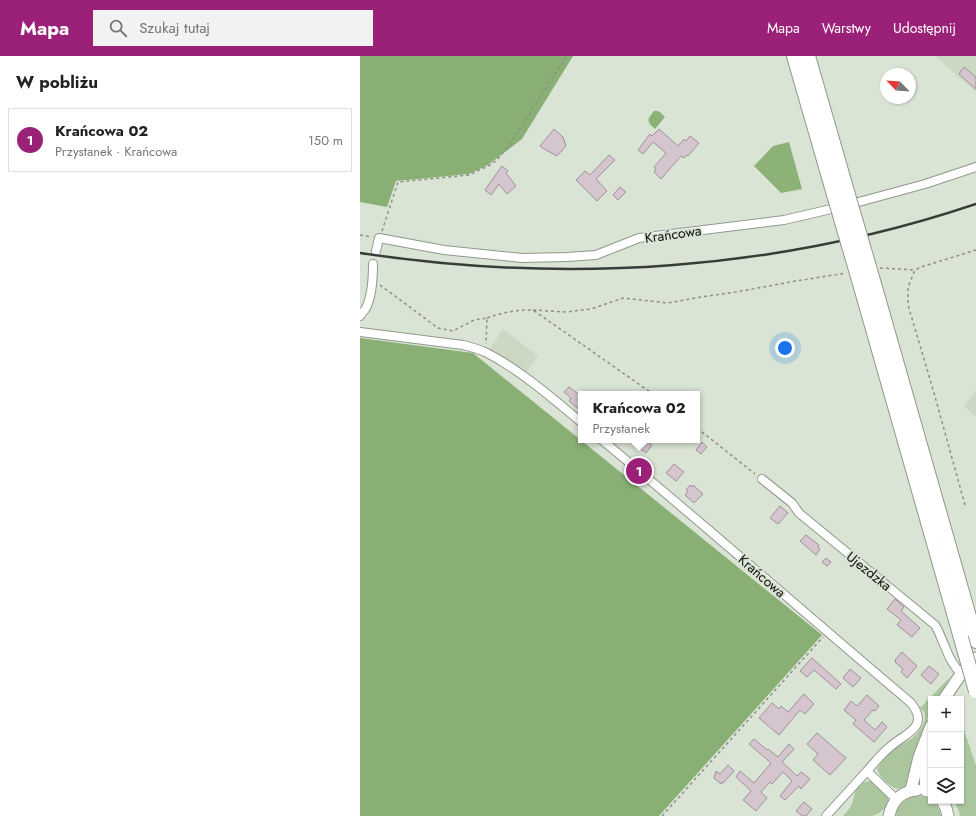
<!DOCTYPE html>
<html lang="pl">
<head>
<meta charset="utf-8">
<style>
  body { margin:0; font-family:Jost,sans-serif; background:#f2f2f2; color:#222 }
  .controls { position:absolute; right:12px; bottom:12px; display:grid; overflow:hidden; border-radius:0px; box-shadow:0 1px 3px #0004 }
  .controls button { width:36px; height:36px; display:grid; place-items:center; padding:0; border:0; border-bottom:1px solid #e0e0e0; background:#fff; color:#222; font:20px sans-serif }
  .compass { position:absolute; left:520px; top:12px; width:36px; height:36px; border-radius:50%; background:#fff; box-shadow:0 1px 3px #0004; rotate:295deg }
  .you { position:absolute; left:425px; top:292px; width:14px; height:14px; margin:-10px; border:3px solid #fff; border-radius:50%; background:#1a73e8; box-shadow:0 0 0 6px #1a73e833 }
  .badge { display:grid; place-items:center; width:26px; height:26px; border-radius:50%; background:#9a2078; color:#fff; font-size:13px; font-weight:700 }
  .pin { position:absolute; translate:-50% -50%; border:2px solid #fff; box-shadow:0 1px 4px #0006 }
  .popup { position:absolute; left:218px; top:335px; width:122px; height:52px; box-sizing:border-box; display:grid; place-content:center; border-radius:0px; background:#fff; filter:drop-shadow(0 1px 3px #0005); font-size:13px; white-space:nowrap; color:#767676 }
  .popup b { font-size:15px; color:#222 }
  .popup::after { content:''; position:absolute; left:50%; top:100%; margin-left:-8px; border:8px solid transparent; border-top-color:#fff }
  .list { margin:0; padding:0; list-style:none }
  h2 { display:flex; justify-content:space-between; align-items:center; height:52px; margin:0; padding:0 16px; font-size:17px }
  h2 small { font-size:13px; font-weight:400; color:#767676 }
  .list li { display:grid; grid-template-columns:26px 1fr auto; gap:12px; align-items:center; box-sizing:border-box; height:64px; margin:0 8px 8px; padding:0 8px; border:1px solid #e0e0e0; border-radius:0px }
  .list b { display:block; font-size:15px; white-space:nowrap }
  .list p { margin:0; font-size:13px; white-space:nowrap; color:#767676 }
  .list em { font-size:13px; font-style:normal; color:#767676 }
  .icon { flex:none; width:22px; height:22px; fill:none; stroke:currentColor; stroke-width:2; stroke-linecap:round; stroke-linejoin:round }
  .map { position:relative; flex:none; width:616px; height:760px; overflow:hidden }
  header { display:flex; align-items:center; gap:24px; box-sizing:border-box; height:56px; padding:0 20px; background:#9a2078; color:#fff }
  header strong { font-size:19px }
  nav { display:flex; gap:22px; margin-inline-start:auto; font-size:14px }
  .search { width:280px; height:36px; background:#f2f2f2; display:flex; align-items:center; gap:10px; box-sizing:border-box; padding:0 14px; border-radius:0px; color:#767676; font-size:15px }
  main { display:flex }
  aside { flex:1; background:#fff }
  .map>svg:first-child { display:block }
  .built { fill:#cbd9c4 }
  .green { fill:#abc69e }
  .forest { fill:#89af75 }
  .water { fill:#8cb278 }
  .building { fill:#d5c5ce; stroke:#a09099 }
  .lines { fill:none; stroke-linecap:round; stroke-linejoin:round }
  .minor-casing { stroke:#8f988b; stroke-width:10 }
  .secondary-casing { stroke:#8f988b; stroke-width:13 }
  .motorway-casing { stroke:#8f988b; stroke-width:16 }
  .path { stroke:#899186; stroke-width:1.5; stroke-dasharray:3 3; stroke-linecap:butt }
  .minor { stroke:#fff; stroke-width:8 }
  .secondary { stroke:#fff; stroke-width:11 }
  .motorway { stroke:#fff; stroke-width:14 }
  .rail { stroke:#383d36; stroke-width:2.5 }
  .motorway-bridge-casing { stroke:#8f988b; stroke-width:16; stroke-linecap:butt }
  .motorway-bridge { stroke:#fff; stroke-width:14 }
  .labels { text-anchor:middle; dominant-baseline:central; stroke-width:4; stroke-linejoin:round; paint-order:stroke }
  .street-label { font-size:14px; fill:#0c0f0a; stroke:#dae4d5 }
</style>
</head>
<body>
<header>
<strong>Mapa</strong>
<div class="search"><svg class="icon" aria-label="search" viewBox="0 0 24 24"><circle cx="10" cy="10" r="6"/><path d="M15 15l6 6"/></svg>Szukaj tutaj</div>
<nav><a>Mapa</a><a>Warstwy</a><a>Udostępnij</a></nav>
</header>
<main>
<aside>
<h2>W pobliżu<small></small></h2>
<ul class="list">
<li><span class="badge">1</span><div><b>Krańcowa 02</b><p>Przystanek · Krańcowa</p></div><em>150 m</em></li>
</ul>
</aside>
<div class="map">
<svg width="616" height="760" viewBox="0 0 616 760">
  <rect width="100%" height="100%" fill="#dae4d5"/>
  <g class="built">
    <path d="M575,0H616V36Z"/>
    <path d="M143,273L178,300L166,317L130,292Z"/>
    <path d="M616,334V361L604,350Z"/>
  </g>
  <g class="green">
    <path d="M591,620L577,643H571V654L564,672L556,699L549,725L545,730L538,733C529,730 520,722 517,713C522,704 530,696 538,690C542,688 547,686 551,683C558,678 568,666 564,656C563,654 561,653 560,652Z"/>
    <path d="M601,666L616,709V760H599L600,758L594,745H601Z"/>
    <path d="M511,725C519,731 535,741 525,752C521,756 517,759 511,760C504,760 491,760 483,760C485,757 489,754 491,750C497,738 492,727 511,725Z"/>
    <path d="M557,740L566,741L571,744V745L574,746L579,753L581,760H536C538,748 546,742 557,740Z"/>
  </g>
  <g class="forest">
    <path d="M0,0H213L162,83L128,109L109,118L36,125L27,151L0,146Z"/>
    <path d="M0,282L113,297L462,579L299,760H0Z"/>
  </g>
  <g class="water">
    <path d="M294,55C299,54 302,58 305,61L295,73C286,65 287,64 294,55Z"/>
    <path d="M429,86L442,133L421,137L394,110L413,90Z"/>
  </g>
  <g class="building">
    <path d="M604,11L616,21V33L599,18Z"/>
    <path d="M194,73L203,81L206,90L197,100L186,94L180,90Z"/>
    <path d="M299,73L318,90L324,83L326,85L330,80L339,87L328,100L327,99L324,102L321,100L301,123L294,116L296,113L294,111L306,97L293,86L283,98L278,94L290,78L292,80Z"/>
    <path d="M249,99L255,104L236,123L247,135L237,145L216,124L225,115L230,119Z"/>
    <path d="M142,110L148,115L146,117L156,130L147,138L139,128L131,139L125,134Z"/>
    <path d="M260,131L266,136L258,144L253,139Z"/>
    <path d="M209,331L221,340V355L209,345L211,342L204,336Z"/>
    <path d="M278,384H285L292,389L286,397L275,388Z"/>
    <path d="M342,386L347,391L341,398L336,394Z"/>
    <path d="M314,408L324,416L316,425L306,417Z"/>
    <path d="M330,429L332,431L333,429L343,438L334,447L325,439L328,436L326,434Z"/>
    <path d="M420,450L428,457L418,468L410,462Z"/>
    <path d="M446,479L459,489L458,491L460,493L456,499L440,485Z"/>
    <path d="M466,502L471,506L467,510L462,506Z"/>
    <path d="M535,543L544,551L541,555L560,572L552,581L537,569L541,564L527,553Z"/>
    <path d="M542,596L557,610L547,622L541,616L543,613L535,606L536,605L535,604Z"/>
    <path d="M452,602L481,628L476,633L454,614L447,621L440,615Z"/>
    <path d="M569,610L579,618L571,628L561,619Z"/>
    <path d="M490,613L501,622L493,631L483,622Z"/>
    <path d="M444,638L454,648L445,658L440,654L419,679L399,662L412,647L419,653L421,650L428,656Z"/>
    <path d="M507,639L519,650L515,655L513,654L504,664L515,674L522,666L527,671L514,686L493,668L496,664L484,654L491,645L497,650Z"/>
    <path d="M457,677L486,702L470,719L453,704L458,698L447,688Z"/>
    <path d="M394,683L407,694L408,693L418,701L429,688L434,693L422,706L437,720L441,716L450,723L441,733L439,730L425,744L420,740L432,725L423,716L412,728L410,726L401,736L407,742L396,755L383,744L391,735L376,721L380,715L394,727L411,707L389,688Z"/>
    <path d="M368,709L374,715L363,727L362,726L361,728L354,722L356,715L360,718Z"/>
    <path d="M444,746L452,753L446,760H442L436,755Z"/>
  </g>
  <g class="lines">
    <g class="minor-casing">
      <g id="minor">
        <path d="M16,195L19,182L84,194L162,202L207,201L236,199L279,182L424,164L484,150L565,128L616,111"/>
        <path d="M0,260C2,257 4,255 6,252C12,240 13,222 13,208"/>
        <path d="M0,276L103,289C111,291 119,293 127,297C160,314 192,342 221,366"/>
        <path d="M242,384C346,470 448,560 551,647C570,671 546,677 531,690C522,697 515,706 507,715L536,743"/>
        <path d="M402,423L432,447L439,457L575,569C580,577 582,585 586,593C589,602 595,611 601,618"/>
        <path d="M466,760L507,715"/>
      </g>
    </g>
    <g class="secondary-casing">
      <g id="secondary">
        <path d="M584,643L601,618L616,602"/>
        <path d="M550,735L552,730L559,701L571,670"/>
        <path d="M566,735L565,718L567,691"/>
        <path d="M582,745L586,752L588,760"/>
        <path d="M529,760C532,745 542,735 557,734"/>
      </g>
    </g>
    <g class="motorway-casing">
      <g id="motorway">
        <path d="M434,0L475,142"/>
        <path d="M448,0L488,139"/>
        <path d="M514,228L616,585"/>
        <path d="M501,231L601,582"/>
      </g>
    </g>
    <g class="path">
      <path d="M22,175L38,126L109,119L130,109L137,104L149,89L207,0"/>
      <path d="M0,179L12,181"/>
      <path d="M520,212L555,214"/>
      <path d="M20,229L78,272L93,275L114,264L127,262L126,288"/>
      <path d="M173,254L206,256L231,253L263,242L308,247L341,241L376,236L436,225L486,217"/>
      <path d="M127,262C144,256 155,254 173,254L293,338"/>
      <path d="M337,372L395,418"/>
      <path d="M605,449L574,337L548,249V231L555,214L561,211L616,194"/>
      <path d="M302,760L463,581"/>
    </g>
    <use href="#minor" class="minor"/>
    <use href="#secondary" class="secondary"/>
    <use href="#motorway" class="motorway"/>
    <path class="rail" d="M0,197C206,228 417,215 616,148"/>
    <g class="motorway-bridge-casing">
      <g id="motorway-bridge">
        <path d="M488,139L514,228"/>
        <path d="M475,142L501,231"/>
        <path d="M601,582L616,635"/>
      </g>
    </g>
    <use href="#motorway-bridge" class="motorway-bridge"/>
  </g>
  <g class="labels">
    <g class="street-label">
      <text transform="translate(313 178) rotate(-8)">Krańcowa</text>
      <text transform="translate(509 515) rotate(39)">Ujezdzka</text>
      <text transform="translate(402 520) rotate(41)">Krańcowa</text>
    </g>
  </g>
</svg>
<div class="controls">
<button>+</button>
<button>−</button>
<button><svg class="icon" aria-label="layers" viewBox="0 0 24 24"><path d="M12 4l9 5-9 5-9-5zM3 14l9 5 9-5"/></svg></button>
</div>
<svg class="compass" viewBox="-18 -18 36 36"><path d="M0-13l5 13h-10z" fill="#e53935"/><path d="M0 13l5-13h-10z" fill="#767676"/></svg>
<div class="you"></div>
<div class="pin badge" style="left:279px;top:415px">1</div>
<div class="popup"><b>Krańcowa 02</b>Przystanek</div>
</div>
</main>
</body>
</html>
